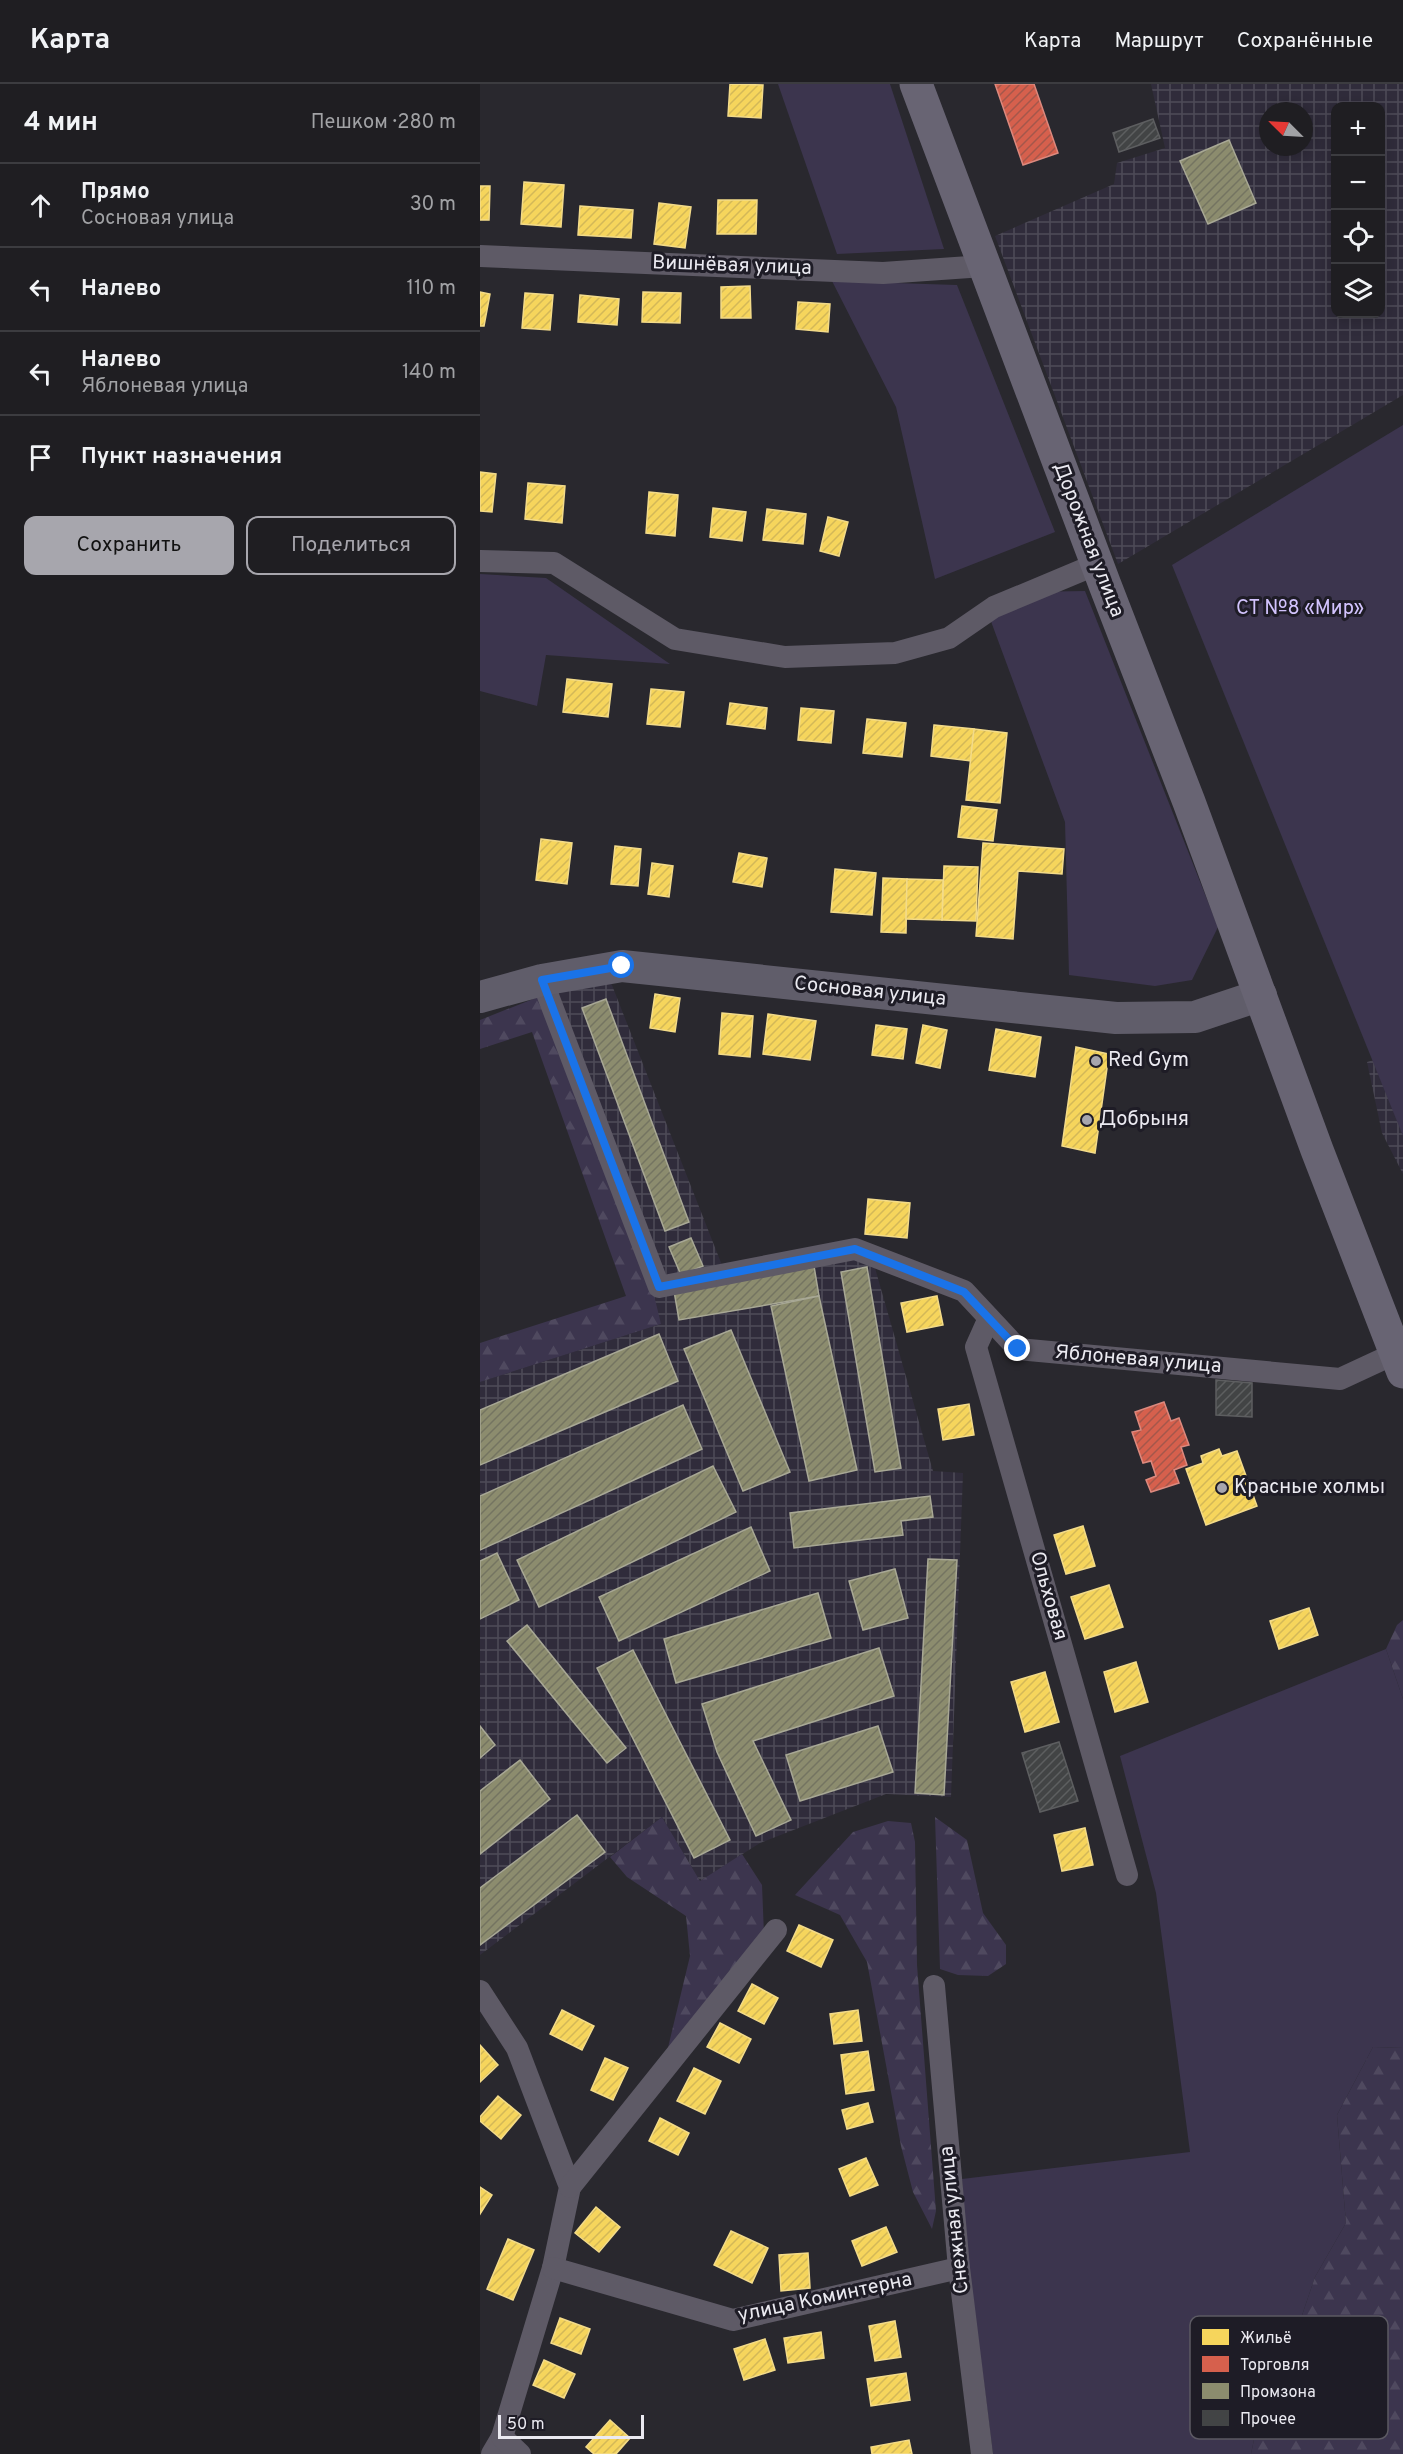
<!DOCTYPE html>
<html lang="ru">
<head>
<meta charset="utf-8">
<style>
  body { margin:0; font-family:Overpass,sans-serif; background:#27272a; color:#f1f3f6 }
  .controls { position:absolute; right:18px; top:18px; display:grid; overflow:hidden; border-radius:12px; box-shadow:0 3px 15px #0003 }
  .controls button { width:54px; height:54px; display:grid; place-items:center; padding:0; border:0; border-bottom:2px solid #3c3c40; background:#1f1e22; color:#f1f3f6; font:30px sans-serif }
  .compass { position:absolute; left:779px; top:18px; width:54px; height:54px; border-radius:50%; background:#1f1e22; box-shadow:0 3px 15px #0003; rotate:294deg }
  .scale { position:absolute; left:18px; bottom:15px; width:146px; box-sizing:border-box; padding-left:6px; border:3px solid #ebeaf1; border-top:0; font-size:16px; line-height:21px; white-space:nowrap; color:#ebeaf1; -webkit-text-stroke:4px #1e1c26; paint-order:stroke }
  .stop { position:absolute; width:18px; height:18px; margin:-14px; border:4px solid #1a73e8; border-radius:50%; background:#fff }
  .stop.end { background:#1a73e8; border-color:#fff; box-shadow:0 2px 6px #0008 }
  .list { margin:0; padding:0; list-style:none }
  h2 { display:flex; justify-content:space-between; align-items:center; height:78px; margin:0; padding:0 24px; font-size:26px }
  h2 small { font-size:20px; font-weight:400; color:#a1a2a5 }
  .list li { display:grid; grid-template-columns:39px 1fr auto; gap:18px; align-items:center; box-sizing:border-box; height:84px; padding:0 24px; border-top:2px solid #3c3c40 }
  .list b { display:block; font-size:22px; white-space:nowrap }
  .list p { margin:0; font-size:20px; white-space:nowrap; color:#a1a2a5 }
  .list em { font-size:20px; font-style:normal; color:#a1a2a5 }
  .actions { display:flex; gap:12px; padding:18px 24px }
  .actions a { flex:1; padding:14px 0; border:2px solid #a7a6ad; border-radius:12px; text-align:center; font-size:21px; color:#a7a6ad }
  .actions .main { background:#a7a6ad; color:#111 }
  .icon { flex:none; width:33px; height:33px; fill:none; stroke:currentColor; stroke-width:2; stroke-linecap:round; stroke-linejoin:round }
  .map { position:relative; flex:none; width:923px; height:2370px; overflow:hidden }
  header { display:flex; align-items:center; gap:36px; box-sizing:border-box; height:84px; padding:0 30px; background:#1f1e22; border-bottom:2px solid #3c3c40 }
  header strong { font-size:28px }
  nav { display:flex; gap:33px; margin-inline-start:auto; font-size:21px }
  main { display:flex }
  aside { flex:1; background:#1f1e22 }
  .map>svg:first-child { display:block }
  .industrial { fill:url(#industrial-grid); fill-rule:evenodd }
  .green { fill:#3c354e }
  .forest { fill:url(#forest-firs) }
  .homes { fill:url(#homes-hatch); stroke:#f3db89; stroke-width:1.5 }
  .shops { fill:url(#shops-hatch); stroke:#dc897e; stroke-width:1.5 }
  .industry { fill:url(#industry-hatch); stroke:#a8a895; stroke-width:1.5 }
  .building { fill:url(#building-hatch); stroke:#5d5e60; stroke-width:1.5 }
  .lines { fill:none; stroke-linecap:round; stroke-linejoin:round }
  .street { stroke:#5e5a66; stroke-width:22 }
  .secondary { stroke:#605d6a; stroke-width:32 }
  .primary { stroke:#686473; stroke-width:33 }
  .route { stroke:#1a73e8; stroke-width:8 }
  .poi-dot { fill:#a7a6ad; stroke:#1e1c26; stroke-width:2 }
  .labels { text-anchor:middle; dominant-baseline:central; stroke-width:6; stroke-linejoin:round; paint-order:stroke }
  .street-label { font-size:20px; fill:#ebeaf1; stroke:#1e1c26 }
  .park-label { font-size:20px; fill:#d2c3fd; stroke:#1e1c26 }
  .poi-label { font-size:20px; fill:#ebeaf1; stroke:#1e1c26; text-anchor:start }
  .key { fill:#1e1c26; stroke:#5c5a63; stroke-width:1.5 }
  .key-label { font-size:16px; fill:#ebeaf1 }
</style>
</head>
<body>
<header>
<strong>Карта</strong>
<nav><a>Карта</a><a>Маршрут</a><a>Сохранённые</a></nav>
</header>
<main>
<aside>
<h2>4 мин<small>Пешком · 280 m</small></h2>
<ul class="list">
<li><svg class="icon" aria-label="ahead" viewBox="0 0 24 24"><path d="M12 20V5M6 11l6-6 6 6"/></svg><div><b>Прямо</b><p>Сосновая улица</p></div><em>30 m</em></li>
<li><svg class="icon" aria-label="left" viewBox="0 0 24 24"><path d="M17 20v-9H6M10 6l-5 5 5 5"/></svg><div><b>Налево</b></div><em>110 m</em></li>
<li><svg class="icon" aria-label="left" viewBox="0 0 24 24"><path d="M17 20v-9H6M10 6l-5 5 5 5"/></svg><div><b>Налево</b><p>Яблоневая улица</p></div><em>140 m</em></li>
<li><svg class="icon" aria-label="arrive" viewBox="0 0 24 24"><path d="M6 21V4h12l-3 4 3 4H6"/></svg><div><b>Пункт назначения</b></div></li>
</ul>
<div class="actions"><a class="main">Сохранить</a><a>Поделиться</a></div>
</aside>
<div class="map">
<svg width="923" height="2370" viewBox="0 0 923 2370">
  <defs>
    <pattern id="industrial-grid" width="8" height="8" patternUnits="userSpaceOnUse" patternTransform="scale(1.5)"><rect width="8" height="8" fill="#302c3b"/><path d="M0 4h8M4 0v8" fill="none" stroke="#4e4b58"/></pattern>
    <pattern id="forest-firs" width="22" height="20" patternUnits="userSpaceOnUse" patternTransform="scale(1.5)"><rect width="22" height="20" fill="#3c354e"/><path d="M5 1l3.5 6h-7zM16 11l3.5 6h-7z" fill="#4f495f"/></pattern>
    <pattern id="homes-hatch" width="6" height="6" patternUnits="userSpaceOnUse" patternTransform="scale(1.5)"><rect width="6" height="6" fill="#f6d55c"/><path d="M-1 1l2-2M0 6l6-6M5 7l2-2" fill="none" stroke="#d3b858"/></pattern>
    <pattern id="shops-hatch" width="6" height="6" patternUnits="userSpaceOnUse" patternTransform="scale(1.5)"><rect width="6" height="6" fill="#d6604d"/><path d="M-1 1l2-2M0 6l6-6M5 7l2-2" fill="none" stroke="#a4574b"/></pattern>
    <pattern id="industry-hatch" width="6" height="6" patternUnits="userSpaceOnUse" patternTransform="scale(1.5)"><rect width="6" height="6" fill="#8c8c6e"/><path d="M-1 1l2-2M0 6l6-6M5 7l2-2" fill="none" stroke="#747461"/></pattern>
    <pattern id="building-hatch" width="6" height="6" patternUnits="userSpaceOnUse" patternTransform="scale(1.5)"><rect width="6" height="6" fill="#424445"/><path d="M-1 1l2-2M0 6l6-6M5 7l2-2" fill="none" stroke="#5d5f60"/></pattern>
  </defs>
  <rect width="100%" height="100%" fill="#29282e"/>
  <g class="industrial">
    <path d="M671,0H923V311L638,480L515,152L634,100L637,79L685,64ZM856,22H900V230H856ZM788,27H824V63H788Z"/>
    <path d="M128,891L247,1194L380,1173L395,1184L453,1387L483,1389L471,1713L406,1710L280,1759L220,1797L182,1733L0,1871V1298L181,1240L63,911Z"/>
    <path d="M923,967V1090L902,1049L887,978Z"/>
  </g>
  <g class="green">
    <path d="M298,0H410L464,165L357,170Z"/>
    <path d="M352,197L477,201L575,448L455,495L416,323Z"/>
    <path d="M923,341V1052L692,481Z"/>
    <path d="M0,490L66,494L190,580L66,571L57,622L0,607Z"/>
    <path d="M605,507L738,843L712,896L675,902L589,891L585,738L509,532L547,508Z"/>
    <path d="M906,1565L923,1615V1964L893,1963L857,2031L866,2139L835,2193L812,2261L776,2346L771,2370H513L486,2160L482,2095L710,2068L676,1809L640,1672Z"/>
  </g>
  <g class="forest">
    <path d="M63,911L172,1203L181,1240L0,1298V1259L146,1212L52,948L0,965V936Z"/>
    <path d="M923,1536V1615L906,1565L917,1541Z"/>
    <path d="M182,1733L220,1797L262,1770L282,1801L284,1851L186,1972L210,1872L206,1832L147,1793L130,1773Z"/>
    <path d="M455,1733L487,1756L503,1829L526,1861V1880L508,1892L478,1891L460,1885Z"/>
    <path d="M408,1737L431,1739L435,1758L437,1881L456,2127L452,2145L433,2108L421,2062L387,1878L360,1831L315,1811L373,1748Z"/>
    <path d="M893,1963L923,1964V2370H771L776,2346L812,2261L835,2193L866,2139L857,2031Z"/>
  </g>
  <g class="homes">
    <path d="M250,0L283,1L281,34L248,32Z"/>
    <path d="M44,98L84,101L81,143L41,140Z"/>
    <path d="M0,102H10L9,136H0Z"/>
    <path d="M238,116H277L276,150H237Z"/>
    <path d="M179,119L211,123L205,164L174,160Z"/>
    <path d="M100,122L153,126L151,154L98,151Z"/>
    <path d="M270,202L271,234H241V203Z"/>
    <path d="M0,208L10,210L4,242H0Z"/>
    <path d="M163,208L201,209L200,239L162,238Z"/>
    <path d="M45,209L73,211L70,246L42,244Z"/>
    <path d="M100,211L139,215L137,241L98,238Z"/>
    <path d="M318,218L350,220L348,248L316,245Z"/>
    <path d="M0,388L16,390L12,428L0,427Z"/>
    <path d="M48,399L85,402L82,439L45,435Z"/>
    <path d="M169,408L198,411L195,452L166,449Z"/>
    <path d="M233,424L266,428L262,457L230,453Z"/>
    <path d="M287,425L326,430L323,460L283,456Z"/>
    <path d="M348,433L368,438L359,472L340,467Z"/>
    <path d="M87,595L132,600L128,633L83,628Z"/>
    <path d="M171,605L204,608L200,643L167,640Z"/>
    <path d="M250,619L287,624L285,645L247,640Z"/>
    <path d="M321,624L354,627L351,659L318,656Z"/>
    <path d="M387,635L426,639L422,673L383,669Z"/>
    <path d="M454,641L494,645L491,677L451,672Z"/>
    <path d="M494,645L527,649L520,719L486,716Z"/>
    <path d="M482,722L517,726L513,757L478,753Z"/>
    <path d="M61,755L92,759L87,800L56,796Z"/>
    <path d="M503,759L584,765L582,790L538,787L533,855L496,852Z"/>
    <path d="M135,762L161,765L158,802L131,800Z"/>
    <path d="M259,769L287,774L282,803L253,798Z"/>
    <path d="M172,779L193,782L189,813L168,810Z"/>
    <path d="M464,782L498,783L496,837L462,836Z"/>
    <path d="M355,785L396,789L392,831L351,828Z"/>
    <path d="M403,794L427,795L426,849L401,848Z"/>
    <path d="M427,795L463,796L462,836L426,835Z"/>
    <path d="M175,910L200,914L195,948L170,944Z"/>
    <path d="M242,929L273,932L270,973L239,970Z"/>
    <path d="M288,930L336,937L330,976L283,970Z"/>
    <path d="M396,941L427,945L423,975L392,971Z"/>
    <path d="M443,941L467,946L460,984L436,979Z"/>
    <path d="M516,945L561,953L555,993L509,986Z"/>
    <path d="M596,963L629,970L615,1069L582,1062Z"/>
    <path d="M388,1115L430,1119L427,1154L385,1150Z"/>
    <path d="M457,1212L463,1241L427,1248L421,1219Z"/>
    <path d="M489,1320L494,1351L463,1356L458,1325Z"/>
    <path d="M739,1365L742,1372L757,1367L777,1422L726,1441L706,1385L723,1379L721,1372Z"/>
    <path d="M603,1442L615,1482L586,1490L574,1451Z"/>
    <path d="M629,1501L643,1543L605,1555L591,1513Z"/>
    <path d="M829,1524L838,1551L799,1565L790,1537Z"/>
    <path d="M656,1578L668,1618L635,1628L624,1588Z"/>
    <path d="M565,1588L579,1638L545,1648L531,1598Z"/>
    <path d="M605,1744L613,1781L582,1787L574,1751Z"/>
    <path d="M319,1841L353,1856L341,1883L307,1867Z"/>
    <path d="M272,1900L298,1914L284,1940L258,1927Z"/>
    <path d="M82,1926L114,1942L102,1966L70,1950Z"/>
    <path d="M378,1926L382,1957L354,1960L350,1930Z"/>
    <path d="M240,1939L271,1955L259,1979L227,1963Z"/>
    <path d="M0,1961L18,1981L0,1998Z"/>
    <path d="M388,1967L394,2006L366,2010L361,1971Z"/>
    <path d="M125,1974L148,1984L133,2016L111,2006Z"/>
    <path d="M214,1984L241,1997L225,2030L197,2017Z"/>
    <path d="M18,2012L41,2031L21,2055L0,2037V2033Z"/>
    <path d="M388,2019L393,2038L367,2045L362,2026Z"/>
    <path d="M180,2034L209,2049L198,2071L169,2057Z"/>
    <path d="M386,2074L398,2101L370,2112L359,2085Z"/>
    <path d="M0,2103L12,2111L0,2130Z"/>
    <path d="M116,2123L140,2143L119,2168L95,2149Z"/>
    <path d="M406,2143L417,2168L382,2182L372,2157Z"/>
    <path d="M251,2147L288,2164L272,2199L234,2181Z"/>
    <path d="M28,2155L54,2166L33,2216L7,2205Z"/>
    <path d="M328,2169L330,2204L301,2207L299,2171Z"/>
    <path d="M80,2234L110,2245L101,2270L71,2259Z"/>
    <path d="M415,2237L421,2273L395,2277L389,2242Z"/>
    <path d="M341,2248L344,2274L308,2279L304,2254Z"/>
    <path d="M285,2255L295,2286L264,2296L254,2265Z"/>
    <path d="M64,2276L95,2290L84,2314L53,2301Z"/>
    <path d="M426,2289L430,2316L391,2322L387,2295Z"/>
    <path d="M130,2336L150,2354L136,2370H114L106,2363Z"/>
    <path d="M429,2356L432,2370H392L391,2363Z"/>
  </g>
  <g class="shops">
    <path d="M515,0H554L578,69L543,81Z"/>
    <path d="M684,1318L691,1337L699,1334L709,1361L701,1363L707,1381L694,1386L699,1399L671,1408L666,1396L676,1392L671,1377L663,1379L652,1348L661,1346L655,1328Z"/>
  </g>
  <g class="industry">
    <path d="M749,56L776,119L728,140L700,77Z"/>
    <path d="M126,915L209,1138L185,1147L102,924Z"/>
    <path d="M211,1154L223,1182L201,1191L189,1163Z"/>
    <path d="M334,1182L339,1212L199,1236L194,1207Z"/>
    <path d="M387,1183L421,1384L395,1388L361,1188Z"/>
    <path d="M339,1212L377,1386L329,1397L291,1222Z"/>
    <path d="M251,1246L310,1388L263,1407L204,1265Z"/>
    <path d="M179,1250L198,1297L0,1381V1326Z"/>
    <path d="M203,1321L222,1365L0,1466V1412Z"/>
    <path d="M233,1382L256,1428L59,1523L37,1476Z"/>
    <path d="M450,1412L453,1433L421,1437L423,1451L314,1464L310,1429Z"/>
    <path d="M271,1443L290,1487L139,1557L119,1513Z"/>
    <path d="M17,1469L39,1516L0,1535V1477Z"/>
    <path d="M448,1475L477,1476L464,1711L435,1709Z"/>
    <path d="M415,1485L428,1534L383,1546L369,1497Z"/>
    <path d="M338,1509L351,1554L196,1599L184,1555Z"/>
    <path d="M47,1541L146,1664L127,1679L27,1557Z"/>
    <path d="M399,1564L414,1612L273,1657L311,1736L276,1752L237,1668L222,1620Z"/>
    <path d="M153,1566L250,1756L214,1774L117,1584Z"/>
    <path d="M0,1642L15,1661L0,1674Z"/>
    <path d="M398,1642L413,1688L320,1717L306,1671Z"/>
    <path d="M40,1676L70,1715L0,1770V1707Z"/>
    <path d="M97,1731L125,1768L0,1861V1804Z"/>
  </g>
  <g class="building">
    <path d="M673,35L680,54L639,68L633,49Z"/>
    <path d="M736,1296L772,1299V1333L736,1331Z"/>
    <path d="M579,1658L598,1717L560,1728L542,1669Z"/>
  </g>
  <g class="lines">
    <g class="street">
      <path d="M0,172L403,189L504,182"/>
      <path d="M0,477L74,479L195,555L305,573L415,569L469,554L514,523L617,480"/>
      <path d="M62,896L179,1203L375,1165L484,1207L538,1265L860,1295L916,1269"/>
      <path d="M509,1234L496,1263L647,1791"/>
      <path d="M454,1902L479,2184L502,2370"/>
      <path d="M0,1907L37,1964L90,2103L73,2184L22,2353L12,2370"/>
      <path d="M90,2103L296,1846"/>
      <path d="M73,2184L253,2236L479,2184"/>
      <path d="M22,2353L40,2370"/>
    </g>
    <path class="secondary" d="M0,913L62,896L142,882L636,934L715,933L781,911"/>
    <path class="primary" d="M436,0L625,501L709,718L837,1066L923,1288"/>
  </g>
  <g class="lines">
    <path class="route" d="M142,882L62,896L179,1203L375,1165L484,1208L538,1265"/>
  </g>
  <g class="poi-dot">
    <circle cx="616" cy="977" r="6"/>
    <circle cx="607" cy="1036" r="6"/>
    <circle cx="742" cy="1404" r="6"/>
  </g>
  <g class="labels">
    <g class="street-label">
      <text transform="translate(252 182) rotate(2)">Вишнёвая улица</text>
      <text transform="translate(608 456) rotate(69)">Дорожная улица</text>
      <text transform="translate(390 908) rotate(6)">Сосновая улица</text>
      <text transform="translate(658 1276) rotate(5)">Яблоневая улица</text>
      <text transform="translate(568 1512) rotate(74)">Ольховая</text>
      <text transform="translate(475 2136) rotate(-96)">Снежная улица</text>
      <text transform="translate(345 2214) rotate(-12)">улица Коминтерна</text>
    </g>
    <g class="park-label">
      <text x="820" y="525">СТ №8 «Мир»</text>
    </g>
    <g class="poi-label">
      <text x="628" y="977">Red Gym</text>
      <text x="619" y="1036">Добрыня</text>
      <text x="754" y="1404">Красные холмы</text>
    </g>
  </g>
  <rect x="710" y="2232" width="198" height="123" rx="9" class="key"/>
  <rect x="722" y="2245" width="27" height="16" fill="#f6d55c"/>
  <rect x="722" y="2272" width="27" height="16" fill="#d6604d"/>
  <rect x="722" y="2299" width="27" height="16" fill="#8c8c6e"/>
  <rect x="722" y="2326" width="27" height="16" fill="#424445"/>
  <g class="key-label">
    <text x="760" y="2259">Жильё</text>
    <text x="760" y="2286">Торговля</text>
    <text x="760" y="2313">Промзона</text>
    <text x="760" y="2340">Прочее</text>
  </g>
</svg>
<div class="controls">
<button>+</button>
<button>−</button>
<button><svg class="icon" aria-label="locate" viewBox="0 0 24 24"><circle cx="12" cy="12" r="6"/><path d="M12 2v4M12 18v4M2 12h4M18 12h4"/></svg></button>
<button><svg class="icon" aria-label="layers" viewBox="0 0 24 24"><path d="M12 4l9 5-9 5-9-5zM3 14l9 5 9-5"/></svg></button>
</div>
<svg class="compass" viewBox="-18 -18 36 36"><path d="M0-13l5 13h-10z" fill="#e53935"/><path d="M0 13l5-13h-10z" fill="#a1a2a5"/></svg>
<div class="scale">50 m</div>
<div class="stop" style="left:142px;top:882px"></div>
<div class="stop end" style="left:538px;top:1265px"></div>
</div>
</main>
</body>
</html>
